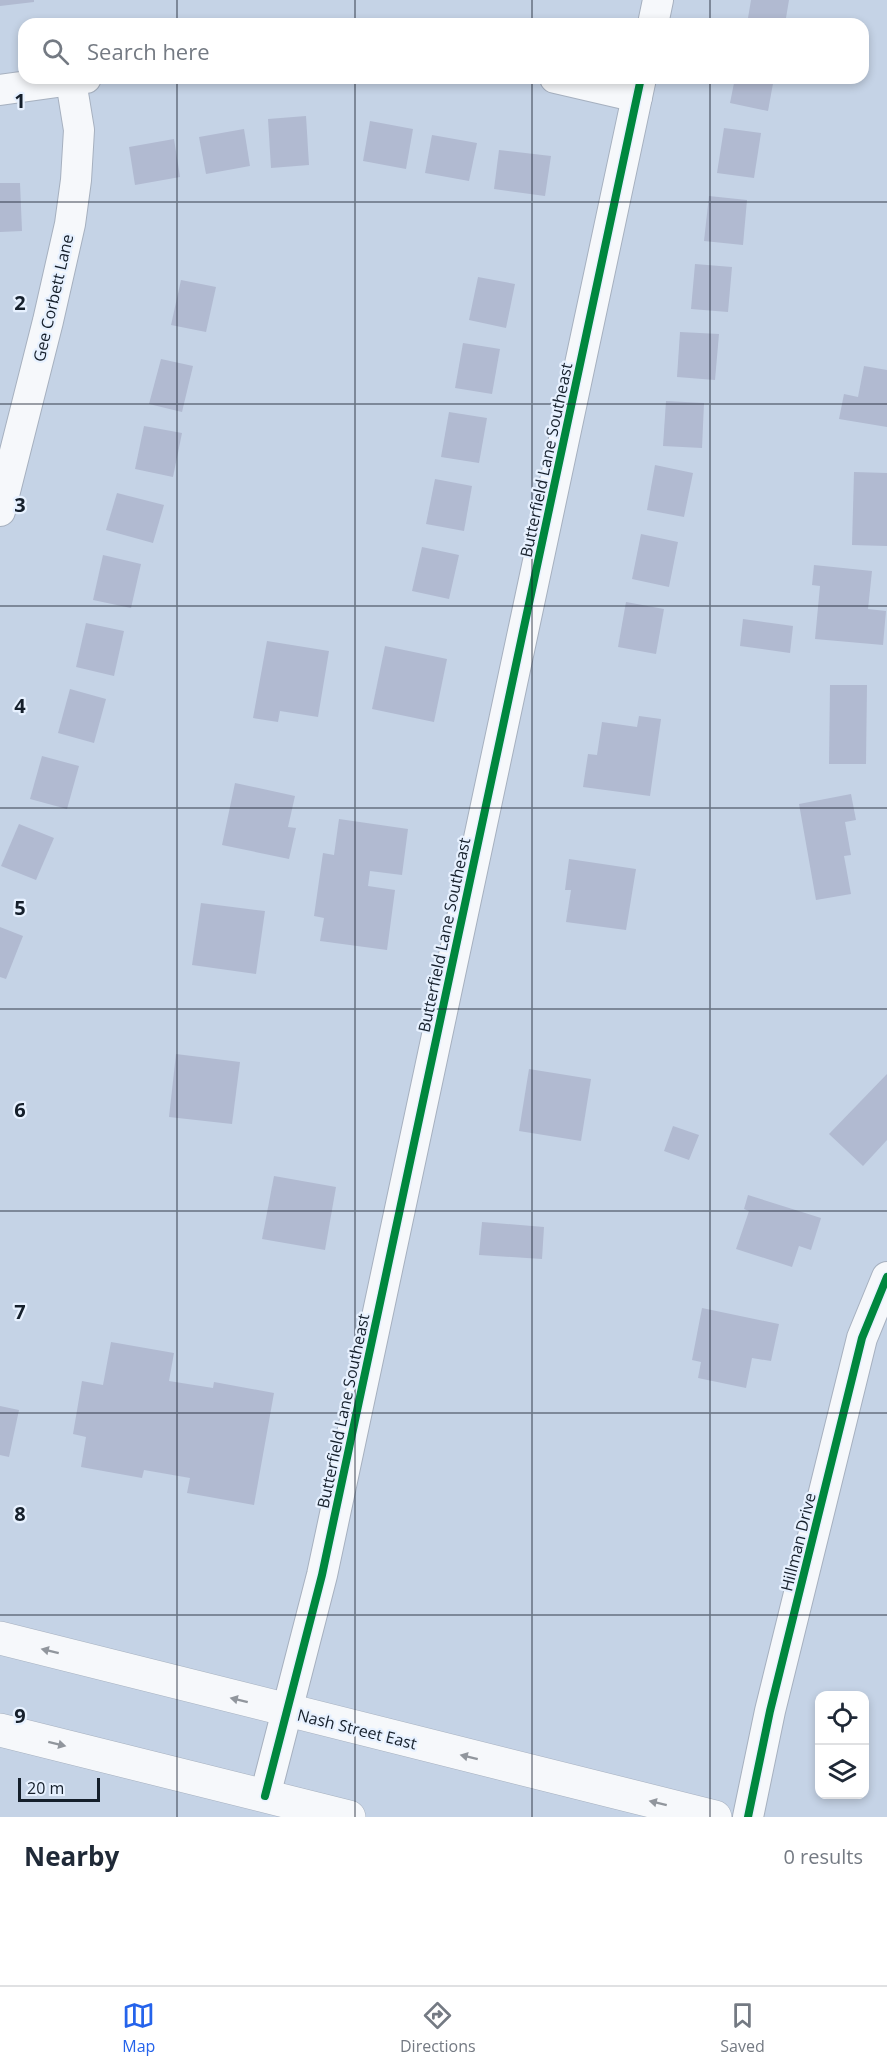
<!DOCTYPE html>
<html lang="en">
<head>
<meta charset="utf-8">
<style>
  body { margin:0; font-family:"Open Sans",sans-serif; background:#f2f2f3; color:#1f2937 }
  .controls { position:absolute; right:18px; bottom:18px; display:grid; overflow:hidden; border-radius:12px; box-shadow:0 3px 9px #0003 }
  .controls button { width:54px; height:54px; display:grid; place-items:center; padding:0; border:0; border-bottom:2px solid #e0e1e3; background:#fff; color:#1f2937; font:30px sans-serif }
  .scale { position:absolute; left:18px; bottom:15px; width:82px; box-sizing:border-box; padding-left:6px; border:3px solid #151f2b; border-top:0; font-size:16px; line-height:21px; white-space:nowrap; color:#151f2b; -webkit-text-stroke:4px #e7f1ff; paint-order:stroke }
  .list { margin:0; padding:0; list-style:none }
  h2 { display:flex; justify-content:space-between; align-items:center; height:78px; margin:0; padding:0 24px; font-size:26px }
  h2 small { font-size:20px; font-weight:400; color:#747a83 }
  .icon { flex:none; width:33px; height:33px; fill:none; stroke:currentColor; stroke-width:2; stroke-linecap:round; stroke-linejoin:round }
  .map { position:relative; flex:none; width:887px; height:1817px; overflow:hidden }
  .search { position:absolute; background:#fff; box-shadow:0 3px 9px #0003; left:18px; right:18px; top:18px; height:66px; display:flex; align-items:center; gap:15px; box-sizing:border-box; padding:0 21px; border-radius:18px; color:#747a83; font-size:22px }
  .sheet { height:168px; background:#fff }
  nav { display:flex; justify-content:space-around; align-items:center; box-sizing:border-box; height:84px; border-top:2px solid #e0e1e3; background:#fff; font-size:16px; color:#747a83 }
  nav a { display:grid; justify-items:center; gap:3px }
  nav .on { color:#2563eb }
  .map>svg:first-child { display:block }
  .building { fill:#b1bad1 }
  .lines { fill:none; stroke-linecap:round; stroke-linejoin:round }
  .minor-casing { stroke:#a6b0bf; stroke-width:32 }
  .major-casing { stroke:#a6b0bf; stroke-width:34 }
  .minor { stroke:#f6f8fb; stroke-width:30 }
  .major { stroke:#f6f8fb; stroke-width:33 }
  .cycleway-casing { stroke:#e7f1ff; stroke-width:11 }
  .cycleway { stroke:#00873e; stroke-width:8 }
  .oneway { fill:#91969d }
  .grid { fill:none; stroke:#151f2b; stroke-width:1.5; stroke-opacity:0.55 }
  .labels { text-anchor:middle; dominant-baseline:central; stroke-width:4.5; stroke-linejoin:round; paint-order:stroke }
  .street-label { font-size:16px; fill:#151f2b; stroke:#e7f1ff }
  .grid-label { font-size:20px; text-anchor:middle; font-weight:bold; fill:#151f2b; stroke:#e7f1ff; stroke-width:4.5; stroke-linejoin:round; paint-order:stroke }
</style>
</head>
<body>
<div class="map">
<svg width="887" height="1817" viewBox="0 0 887 1817">
  <rect width="100%" height="100%" fill="#c5d3e6"/>
  <g class="building">
    <path d="M0,0H34V2L0,6Z"/>
    <path d="M751,0H789L785,24H747Z"/>
    <path d="M735,78H774L768,111L730,103Z"/>
    <path d="M306,116L309,165L271,168L268,119Z"/>
    <path d="M370,121L413,129L406,169L363,161Z"/>
    <path d="M724,128L761,133L754,178L717,173Z"/>
    <path d="M244,129L250,166L206,174L199,137Z"/>
    <path d="M432,135L477,143L469,181L425,173Z"/>
    <path d="M174,139L180,177L135,185L129,147Z"/>
    <path d="M499,150L551,156L545,196L494,189Z"/>
    <path d="M0,183H20L22,231L0,232Z"/>
    <path d="M709,196L747,200L743,245L704,241Z"/>
    <path d="M695,264L732,267L728,312L691,309Z"/>
    <path d="M478,277L515,284L506,328L469,320Z"/>
    <path d="M181,280L216,287L206,332L171,325Z"/>
    <path d="M680,332L719,334L715,380L677,377Z"/>
    <path d="M463,343L500,349L492,394L455,388Z"/>
    <path d="M161,359L193,366L182,412L149,404Z"/>
    <path d="M864,366L887,370V427L839,419L844,394L858,397Z"/>
    <path d="M666,401L704,403L702,448L663,446Z"/>
    <path d="M449,412L487,418L479,463L441,457Z"/>
    <path d="M144,426L182,433L173,477L135,469Z"/>
    <path d="M655,465L693,473L684,517L647,510Z"/>
    <path d="M854,472L887,473V546L852,545Z"/>
    <path d="M435,479L472,486L464,531L426,524Z"/>
    <path d="M117,493L164,505L153,543L106,530Z"/>
    <path d="M641,534L678,542L669,587L632,579Z"/>
    <path d="M422,547L459,555L449,599L412,591Z"/>
    <path d="M103,555L141,564L131,608L93,600Z"/>
    <path d="M814,565L872,571L868,609L886,611L883,645L815,639L820,586L812,585Z"/>
    <path d="M626,602L664,609L656,654L618,647Z"/>
    <path d="M743,619L793,626L790,653L740,646Z"/>
    <path d="M86,623L124,631L114,676L76,667Z"/>
    <path d="M267,641L329,651L318,717L280,711L278,722L253,718Z"/>
    <path d="M385,646L447,659L434,722L372,709Z"/>
    <path d="M830,685H867L866,764H829Z"/>
    <path d="M70,689L106,699L94,743L58,733Z"/>
    <path d="M639,716L661,719L650,796L583,787L588,754L597,755L602,722L637,727Z"/>
    <path d="M42,756L79,766L67,809L30,799Z"/>
    <path d="M235,783L295,796L288,827L296,828L289,859L222,845Z"/>
    <path d="M851,794L856,820L845,822L851,855L844,856L851,894L816,900L799,804Z"/>
    <path d="M339,819L408,829L402,875L370,871L368,886L395,890L387,950L320,941L324,918L314,916L323,853L334,855Z"/>
    <path d="M19,824L54,838L36,880L1,866Z"/>
    <path d="M569,859L636,869L626,930L566,922L571,890H565Z"/>
    <path d="M201,903L265,911L256,974L192,965Z"/>
    <path d="M0,927L23,936L6,979L0,977Z"/>
    <path d="M176,1054L240,1062L232,1124L169,1117Z"/>
    <path d="M529,1069L591,1079L581,1141L519,1131Z"/>
    <path d="M887,1074V1140L863,1166L829,1134Z"/>
    <path d="M673,1126L699,1135L689,1160L664,1151Z"/>
    <path d="M274,1176L336,1187L325,1250L262,1239Z"/>
    <path d="M748,1195L821,1218L811,1250L799,1246L792,1267L736,1249L749,1211L744,1209Z"/>
    <path d="M482,1222L544,1227L542,1259L479,1255Z"/>
    <path d="M702,1308L779,1324L771,1361L752,1358L746,1388L698,1378L701,1362L692,1360Z"/>
    <path d="M111,1342L174,1353L169,1381L213,1388L214,1382L274,1393L254,1505L187,1493L190,1478L144,1470L142,1478L81,1467L86,1437L73,1434L82,1381L103,1385Z"/>
    <path d="M0,1406L19,1410L9,1457L0,1455Z"/>
  </g>
  <g class="lines">
    <g class="minor-casing">
      <g id="minor">
        <path d="M653,24L658,0"/>
        <path d="M555,78L637,97"/>
        <path d="M0,90L86,78"/>
        <path d="M0,511L48,321L70,224L76,180L79,130L71,81"/>
        <path d="M265,1796L322,1575L641,78"/>
        <path d="M748,1817L770,1711L862,1338L887,1277"/>
      </g>
    </g>
    <g class="major-casing">
      <g id="major">
        <path d="M0,1638L715,1817"/>
        <path d="M0,1730L349,1817"/>
      </g>
    </g>
    <use href="#minor" class="minor"/>
    <use href="#major" class="major"/>
    <g class="cycleway-casing">
      <g id="cycleway">
        <path d="M265,1796L322,1575L641,78"/>
        <path d="M748,1817L770,1711L862,1338L887,1277"/>
      </g>
    </g>
    <use href="#cycleway" class="cycleway"/>
  </g>
  <defs><path id="oneway-solid" d="M-6-.8H1V-3.2L6.5 0L1 3.2V.8H-6Z" transform="scale(1.5)"/></defs>
  <g class="oneway">
    <use href="#oneway-solid" transform="translate(50 1651) rotate(-166)"/>
    <use href="#oneway-solid" transform="translate(239 1700) rotate(-166)"/>
    <use href="#oneway-solid" transform="translate(57 1744) rotate(14)"/>
    <use href="#oneway-solid" transform="translate(469 1757) rotate(-166)"/>
    <use href="#oneway-solid" transform="translate(658 1803) rotate(-166)"/>
  </g>
  <path class="grid" d="M177,0V24M355,0V24M532,0V24M710,0V24M177,78V1817M355,78V1817M532,78V1817M710,78V1817M0,202H887M0,404H887M0,606H887M0,808H887M0,1009H887M0,1211H887M0,1413H887M0,1615H887"/>
  <g class="labels">
    <g class="street-label">
      <text transform="translate(53 298) rotate(-77)">Gee Corbett Lane</text>
      <text transform="translate(546 460) rotate(-78)">Butterfield Lane Southeast</text>
      <text transform="translate(444 935) rotate(-78)">Butterfield Lane Southeast</text>
      <text transform="translate(343 1411) rotate(-78)">Butterfield Lane Southeast</text>
      <text transform="translate(798 1542) rotate(-76)">Hillman Drive</text>
      <text transform="translate(357 1729) rotate(14)">Nash Street East</text>
    </g>
  </g>
  <g class="grid-label">
    <text x="20" y="108">1</text>
    <text x="20" y="310">2</text>
    <text x="20" y="512">3</text>
    <text x="20" y="713">4</text>
    <text x="20" y="915">5</text>
    <text x="20" y="1117">6</text>
    <text x="20" y="1319">7</text>
    <text x="20" y="1521">8</text>
    <text x="20" y="1723">9</text>
  </g>
</svg>
<div class="controls">
<button><svg class="icon" aria-label="locate" viewBox="0 0 24 24"><circle cx="12" cy="12" r="6"/><path d="M12 2v4M12 18v4M2 12h4M18 12h4"/></svg></button>
<button><svg class="icon" aria-label="layers" viewBox="0 0 24 24"><path d="M12 4l9 5-9 5-9-5zM3 14l9 5 9-5"/></svg></button>
</div>
<div class="scale">20 m</div>
<div class="search"><svg class="icon" aria-label="search" viewBox="0 0 24 24"><circle cx="10" cy="10" r="6"/><path d="M15 15l6 6"/></svg>Search here</div>
</div>
<section class="sheet">
<h2>Nearby<small>0 results</small></h2>
<ul class="list">
</ul>
</section>
<nav>
<a class="on"><svg class="icon" aria-label="map" viewBox="0 0 24 24"><path d="M3 6l6-2 6 2 6-2v14l-6 2-6-2-6 2zM9 4v14M15 6v14"/></svg>Map</a>
<a><svg class="icon" aria-label="directions" viewBox="0 0 24 24"><path d="M12 3l9 9-9 9-9-9zM9 14v-3h6M13 9l2 2-2 2"/></svg>Directions</a>
<a><svg class="icon" aria-label="saved" viewBox="0 0 24 24"><path d="M7 4h10v16l-5-4-5 4z"/></svg>Saved</a>
</nav>
</body>
</html>
